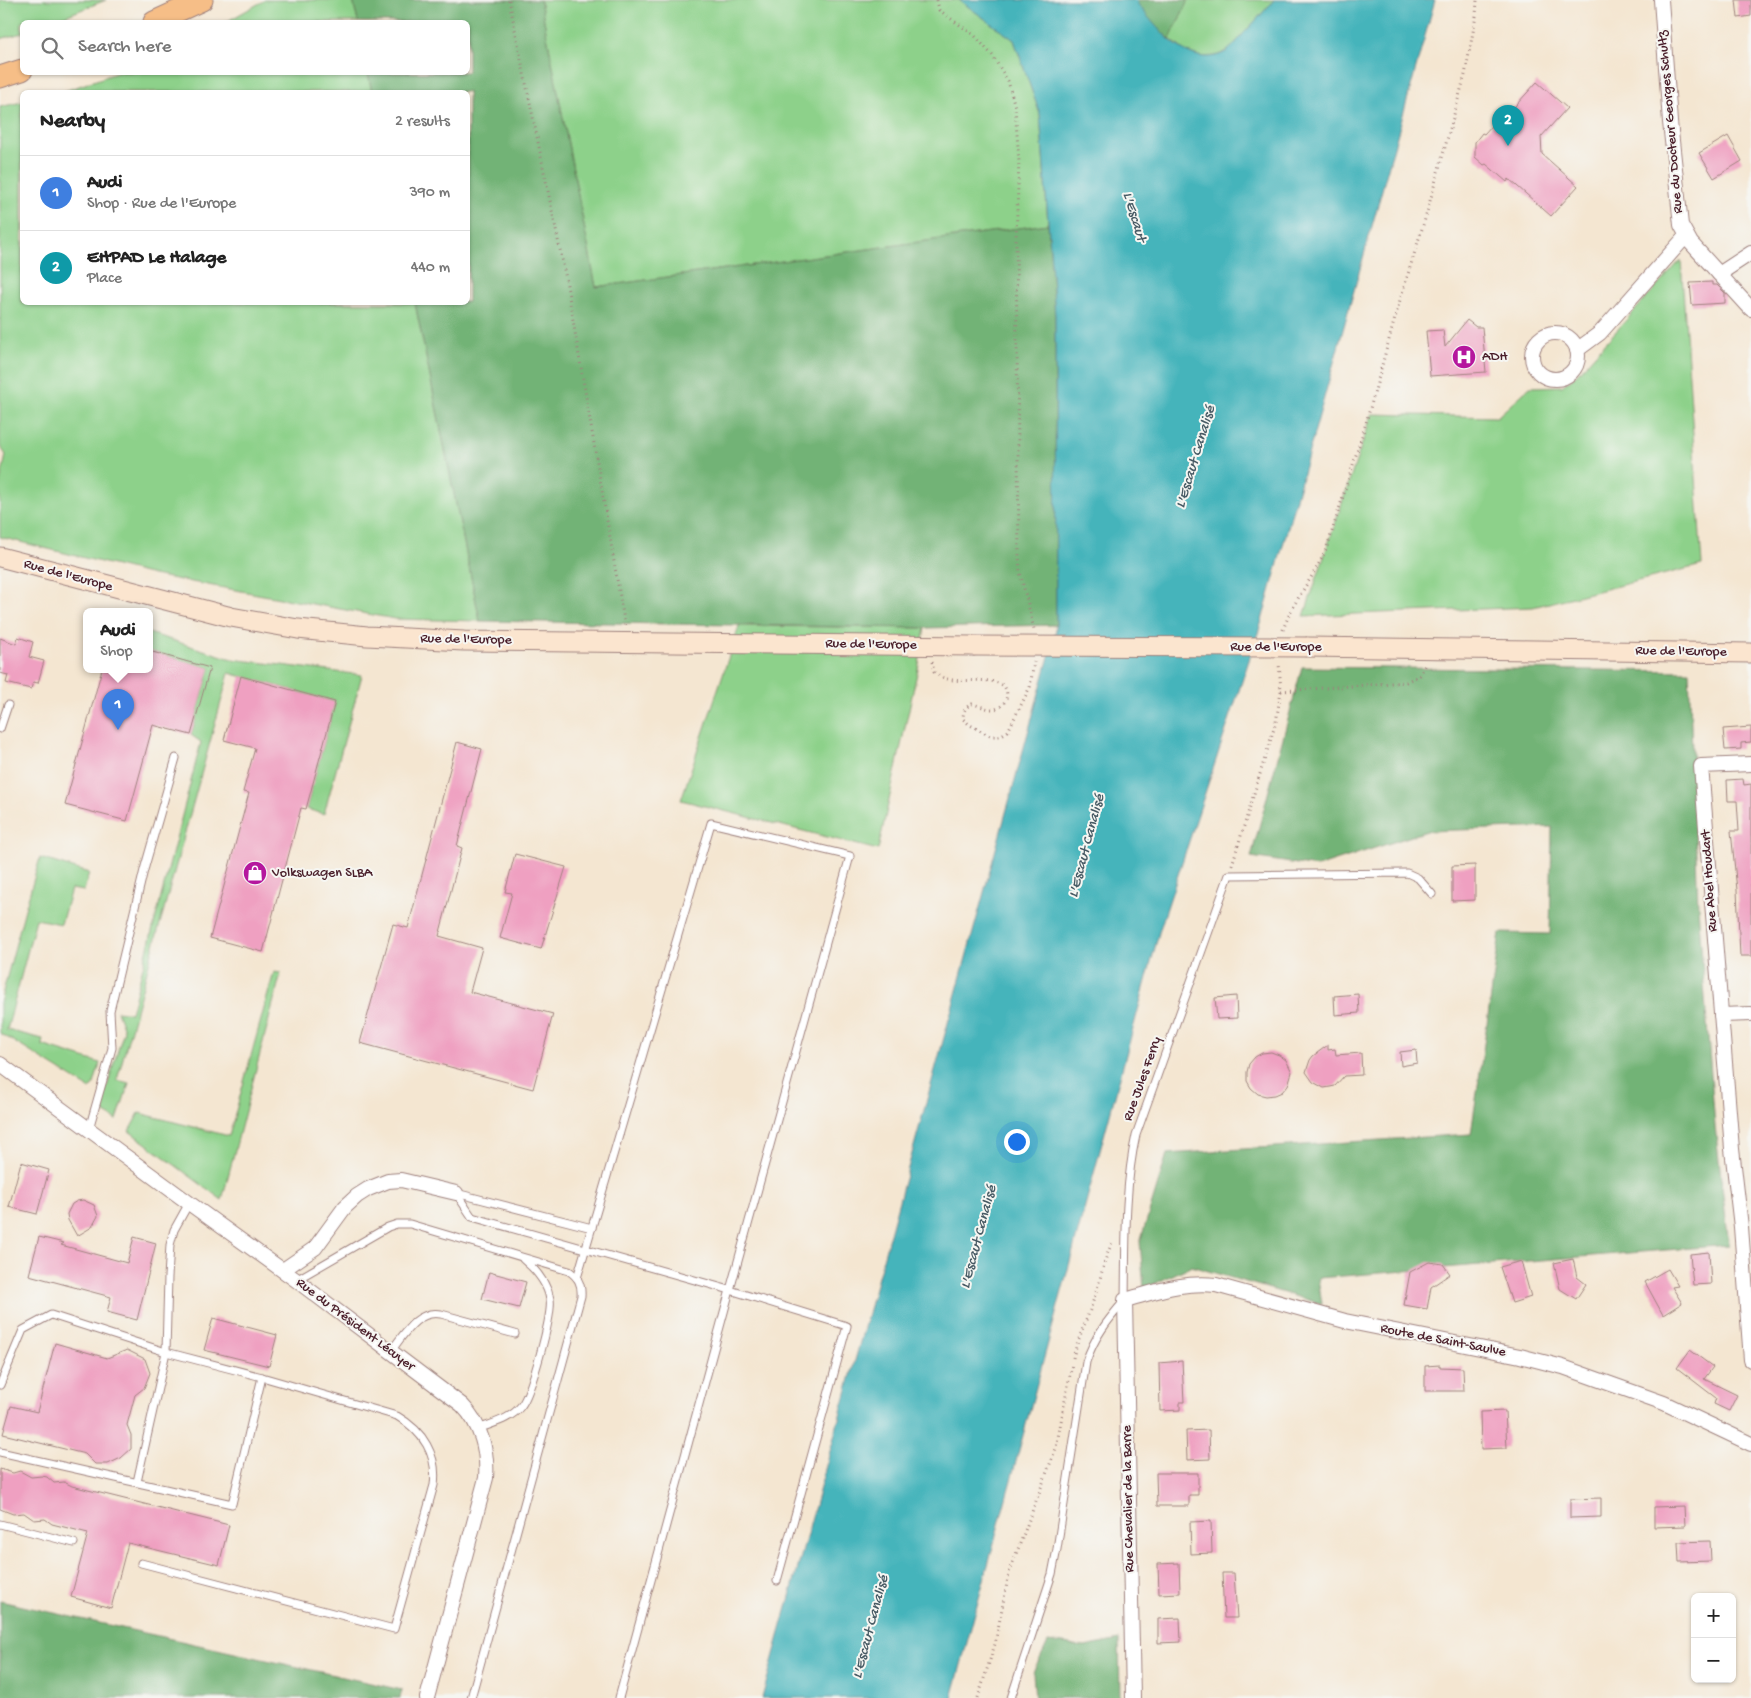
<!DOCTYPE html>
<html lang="en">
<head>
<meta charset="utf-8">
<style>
  body { margin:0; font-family:"Gochi Hand",sans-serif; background:#f6f6f6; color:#222 }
  .controls { position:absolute; right:15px; bottom:15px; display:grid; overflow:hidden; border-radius:8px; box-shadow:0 1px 4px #0004 }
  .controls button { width:45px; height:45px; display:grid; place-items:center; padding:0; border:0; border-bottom:1px solid #e0e0e0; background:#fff; color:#222; font:25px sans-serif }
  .you { position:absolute; left:1016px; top:1141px; width:18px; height:18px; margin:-12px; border:4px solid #fff; border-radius:50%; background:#1a73e8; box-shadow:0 0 0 8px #1a73e833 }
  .badge { display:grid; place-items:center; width:32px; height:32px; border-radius:50%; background:#b5179e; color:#fff; font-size:16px; font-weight:700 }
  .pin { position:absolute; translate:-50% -41px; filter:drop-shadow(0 1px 2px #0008) }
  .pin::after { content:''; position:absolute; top:26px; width:18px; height:15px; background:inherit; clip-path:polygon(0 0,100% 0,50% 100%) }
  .popup { position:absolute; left:83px; top:608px; width:70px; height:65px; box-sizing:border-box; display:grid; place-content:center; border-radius:8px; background:#fff; filter:drop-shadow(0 1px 4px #0005); font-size:16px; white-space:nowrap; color:#767676 }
  .popup b { font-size:19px; color:#222 }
  .popup::after { content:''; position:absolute; left:50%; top:100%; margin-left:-10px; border:10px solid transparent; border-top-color:#fff }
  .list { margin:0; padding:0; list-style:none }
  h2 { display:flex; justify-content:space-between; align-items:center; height:65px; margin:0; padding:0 20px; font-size:21px }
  h2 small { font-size:16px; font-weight:400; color:#767676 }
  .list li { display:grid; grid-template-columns:32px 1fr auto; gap:15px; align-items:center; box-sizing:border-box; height:75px; padding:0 20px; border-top:1px solid #e0e0e0 }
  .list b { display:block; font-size:19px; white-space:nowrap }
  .list p { margin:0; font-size:16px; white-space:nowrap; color:#767676 }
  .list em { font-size:16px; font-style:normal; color:#767676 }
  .icon { flex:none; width:28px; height:28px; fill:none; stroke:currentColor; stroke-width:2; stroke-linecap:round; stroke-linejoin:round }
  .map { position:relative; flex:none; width:1751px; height:1698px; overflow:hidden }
  .search { position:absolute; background:#fff; box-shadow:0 1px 4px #0004; left:20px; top:20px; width:450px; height:55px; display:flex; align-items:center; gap:12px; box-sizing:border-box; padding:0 18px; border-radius:8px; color:#767676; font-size:19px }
  .panel { position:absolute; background:#fff; box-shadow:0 1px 4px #0004; left:20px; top:90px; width:450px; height:215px; border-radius:8px }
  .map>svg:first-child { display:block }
  .green { fill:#8dd18a; stroke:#6c785a }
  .forest { fill:#72b376; stroke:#5e6950 }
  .water { fill:#44b4bb; stroke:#476a73 }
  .building { fill:#efa0c1 }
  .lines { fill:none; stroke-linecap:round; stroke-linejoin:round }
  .lane-casing { stroke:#9f827e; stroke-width:9 }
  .street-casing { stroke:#9f827e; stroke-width:16 }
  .secondary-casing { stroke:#9f827e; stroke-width:21 }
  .primary-casing { stroke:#9f827e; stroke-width:23 }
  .path { stroke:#9f827e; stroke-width:3; stroke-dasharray:1 4; stroke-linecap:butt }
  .lane { stroke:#fff; stroke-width:7 }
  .street { stroke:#fff; stroke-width:14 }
  .secondary { stroke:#fbe5cf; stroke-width:19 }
  .primary { stroke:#f6be87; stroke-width:21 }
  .secondary-bridge-casing { stroke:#9f827e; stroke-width:21; stroke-linecap:butt }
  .secondary-bridge { stroke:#fbe5cf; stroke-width:19 }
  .labels { text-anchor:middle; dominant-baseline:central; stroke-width:4; stroke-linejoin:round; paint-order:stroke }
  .street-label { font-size:14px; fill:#4a1f2b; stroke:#f6f6f2 }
  .poi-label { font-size:14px; fill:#4a1f2b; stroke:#f6f6f2; text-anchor:start }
  .water-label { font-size:15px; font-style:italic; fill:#485b65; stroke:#f6f6f2 }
</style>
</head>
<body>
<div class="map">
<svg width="1751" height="1698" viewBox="0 0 1751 1698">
  <rect width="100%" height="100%" fill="#f6f6f2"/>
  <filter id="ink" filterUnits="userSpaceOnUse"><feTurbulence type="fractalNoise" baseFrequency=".02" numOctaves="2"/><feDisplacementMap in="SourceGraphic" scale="10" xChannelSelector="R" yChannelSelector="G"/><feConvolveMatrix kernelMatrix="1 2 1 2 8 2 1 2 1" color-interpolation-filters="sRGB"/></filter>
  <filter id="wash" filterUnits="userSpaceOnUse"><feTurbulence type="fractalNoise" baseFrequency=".0096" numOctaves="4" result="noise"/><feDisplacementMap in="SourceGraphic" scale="20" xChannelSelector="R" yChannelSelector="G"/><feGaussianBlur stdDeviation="1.12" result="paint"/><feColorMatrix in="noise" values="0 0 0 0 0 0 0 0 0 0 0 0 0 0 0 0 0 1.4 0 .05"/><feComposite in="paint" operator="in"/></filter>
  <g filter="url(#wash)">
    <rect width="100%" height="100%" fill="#f4e6d1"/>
    <g class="green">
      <path d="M0,0H106L50,22H22V33L0,39Z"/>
      <path d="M265,0H353L358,22H226Z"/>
      <path d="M540,0H959L1014,40L1040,114L1048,224L596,287Z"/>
      <path d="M1188,0H1274L1229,50L1216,56L1201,57L1185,51L1170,39Z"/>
      <path d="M119,72L368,73L372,92H62Z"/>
      <path d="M22,102V302L415,303L480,621L395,619L153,575L0,537V483L6,455L0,446V107Z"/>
      <path d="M1681,260L1702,565L1533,607L1304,616L1372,414L1497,417L1530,387L1562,386L1577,374Z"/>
      <path d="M739,626L925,628L919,664L878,850L681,800Z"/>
      <path d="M149,633L232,659L362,675L324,814L306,809L335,702L229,673L117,1080L129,1083L117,1120L100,1110L124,1030L117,1011L131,1013L201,742L191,735L210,668L149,651Z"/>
      <path d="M40,858L89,873L84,891L71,889L61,924L36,919L7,1030L43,1039L42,1045L100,1063L94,1084L90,1089L0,1033V1003L25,909Z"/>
      <path d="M274,972L281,973L222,1200L129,1131L139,1113L229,1136Z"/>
    </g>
    <g class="forest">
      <path d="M353,0H540L596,287L1048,224L1055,316L1056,625L925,628L480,621L415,303L468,302V92H372L368,73L468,72V22H358Z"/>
      <path d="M1137,0H1188L1170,39L1156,27L1137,4Z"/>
      <path d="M1302,667L1689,671L1698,907L1715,1126L1729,1245L1318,1278L1322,1304L1191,1266L1144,1289L1140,1242L1167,1154L1471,1134L1500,933L1550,934L1552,827L1427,831L1317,867L1251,857Z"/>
      <path d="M0,1601L402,1690L400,1698H0Z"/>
      <path d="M1119,1640L1120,1698H1035L1033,1673L1048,1642L1085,1647Z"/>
    </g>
    <path class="water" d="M959,0H1137L1138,4C1157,29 1192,73 1227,51C1233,47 1238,40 1243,34C1254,23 1264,11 1274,0H1435L1261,624L1160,929L952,1698H762L1056,631L1055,316L1040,114L1014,40Z"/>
    <g id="blocks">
      <g class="building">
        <path d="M1736,0H1751V16L1738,18Z"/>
        <path d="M1537,82L1567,108L1541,137L1542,154L1578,186L1551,216L1509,179L1507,182L1486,164L1484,165L1475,157V142L1482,133L1484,134L1503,113L1506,116Z"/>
        <path d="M1728,136L1742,161L1714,178L1699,153Z"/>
        <path d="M1712,282V285H1717L1725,293V303L1692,305L1690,283Z"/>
        <path d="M1467,320L1476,327H1482L1486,372L1430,376L1426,331L1443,330L1445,347Z"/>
        <path d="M18,637L33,642L29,657L44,661L38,683L33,682L31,689L6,683L8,675L0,673V638L16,644Z"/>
        <path d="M149,651L210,668L191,735L153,725L127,821L65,805L102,669H149Z"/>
        <path d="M241,676L335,702L306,809L301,808L263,952L210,938L249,793L243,792L255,748L224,740Z"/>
        <path d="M1751,727V742L1741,743V749L1725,750L1723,729Z"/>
        <path d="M457,742L482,749L457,846L462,848L439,936L482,948L470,992L553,1014L533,1089L360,1043L393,924L408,928Z"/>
        <path d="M1743,779L1744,785L1751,784V956H1740L1737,890L1731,831H1739L1737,801H1728L1727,780Z"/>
        <path d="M515,854L566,867L541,949L500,938L512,893L505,892Z"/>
        <path d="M1475,865V900L1452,901V866Z"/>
        <path d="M1358,994L1359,1013L1335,1015L1334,996Z"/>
        <path d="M1236,996L1237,1018L1217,1019L1215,998Z"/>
        <path d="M1328,1045V1050L1335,1049L1336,1055L1361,1053L1362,1075L1344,1076L1335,1086L1330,1087L1324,1088L1313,1082L1306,1072L1310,1060L1313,1056Z"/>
        <path d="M1416,1050L1417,1063L1401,1066L1400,1052Z"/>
        <path d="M1271,1052L1279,1055L1286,1060L1292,1072L1288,1085L1282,1092L1275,1095L1266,1096L1258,1094L1251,1088L1247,1081V1072L1249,1064L1255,1057L1262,1053Z"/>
        <path d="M21,1162L49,1170L37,1214L9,1207Z"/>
        <path d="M83,1200L94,1205L98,1216L92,1227L77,1236L68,1220L67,1214L72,1204L77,1201Z"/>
        <path d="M39,1237L64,1243L61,1245L127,1263L134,1237L156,1243L137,1320L107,1312L111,1297L29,1275Z"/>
        <path d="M1709,1252L1711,1284L1693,1285L1690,1254Z"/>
        <path d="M1573,1259L1577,1277L1586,1284L1576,1299L1560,1289L1554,1263Z"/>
        <path d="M1521,1261L1531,1297L1512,1303L1500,1267Z"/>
        <path d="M1429,1262L1443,1264L1450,1274L1431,1287L1427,1309L1404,1305L1410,1272Z"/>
        <path d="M1668,1269L1678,1286L1672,1287L1682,1303L1663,1315L1645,1282Z"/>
        <path d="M489,1272L526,1282L519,1308L482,1299Z"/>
        <path d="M213,1318L277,1335L269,1366L204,1350Z"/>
        <path d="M55,1343L107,1358L127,1350L145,1359L150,1373L144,1388L135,1395L127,1425L131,1435V1449L121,1458L108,1464H95L85,1454L3,1434L11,1406L37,1412Z"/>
        <path d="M1690,1350L1713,1367L1704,1379L1737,1395L1729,1411L1714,1404L1716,1398L1677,1368Z"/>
        <path d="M1182,1361L1184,1402H1180V1410L1160,1411L1159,1363Z"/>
        <path d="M1440,1365V1367L1463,1368L1464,1391H1425V1366Z"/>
        <path d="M1505,1411L1507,1448L1481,1449L1480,1412Z"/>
        <path d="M1209,1430L1210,1459L1187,1460L1186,1431Z"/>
        <path d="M0,1469L13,1473L20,1471L31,1477L42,1476L47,1477L54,1483L64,1482L72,1486L229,1525L219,1565L128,1543L111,1608L71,1597L88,1533L52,1524L45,1519L34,1520L24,1513L13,1514L0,1509Z"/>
        <path d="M1156,1473H1198V1495H1189V1506H1157Z"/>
        <path d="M1601,1498V1517L1570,1518V1499Z"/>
        <path d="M1684,1506L1685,1526L1654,1527V1507Z"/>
        <path d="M1211,1521L1212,1553L1191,1554L1190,1522Z"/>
        <path d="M1710,1541L1711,1561L1679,1562L1678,1542Z"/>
        <path d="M1179,1563L1180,1593L1159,1594L1158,1564Z"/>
        <path d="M1222,1573H1234L1237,1618H1224Z"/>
        <path d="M1180,1618L1181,1642L1158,1643V1619Z"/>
      </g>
    </g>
  </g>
  <g filter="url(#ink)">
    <use href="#blocks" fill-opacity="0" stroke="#9f827e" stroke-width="1"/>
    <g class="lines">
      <g class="lane-casing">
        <g id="lane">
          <path d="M0,729L8,705"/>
          <path d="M89,1129L112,1048L110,1011L144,870L176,758"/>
          <path d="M456,1193L472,1217L730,1290L847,1326L777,1581"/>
          <path d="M456,1193L592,1228"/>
          <path d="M577,1278L711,823L850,856L730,1290L619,1698"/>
          <path d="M296,1280L388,1227L397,1224H410L569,1271C578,1277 582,1284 581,1296L471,1698"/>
          <path d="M391,1351C403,1336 417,1309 441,1314L515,1334"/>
          <path d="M0,1385L23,1330L51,1315L166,1352L262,1377L397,1416C423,1431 438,1455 434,1485L394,1629L141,1563"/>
          <path d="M478,1429C493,1423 511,1419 521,1406C531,1394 553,1314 550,1299C547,1283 535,1269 523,1259"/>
          <path d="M0,1452L232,1504L262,1377"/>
          <path d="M137,1482L166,1352L168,1277L170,1245L174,1230L189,1203"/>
          <path d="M0,1524L74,1543"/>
          <path d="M1011,1698L1052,1574L1057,1549L1086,1362C1094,1337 1108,1320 1125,1300C1126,1246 1124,1189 1136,1135L1229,875L1407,873L1418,878L1432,894"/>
        </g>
      </g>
      <g class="street-casing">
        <g id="street">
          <path d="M1661,0L1670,122L1681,225L1691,243L1751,309"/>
          <path d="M1719,274L1751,253"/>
          <circle cx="1555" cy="356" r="23"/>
          <path d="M1577,350L1600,333L1686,236"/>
          <path d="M1751,764L1701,766L1732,1149L1741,1227L1751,1360"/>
          <path d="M1721,1015L1751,1014"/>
          <path d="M0,1064L189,1203L296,1280L462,1405C481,1424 488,1451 486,1478L427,1698"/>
          <path d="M283,1270L315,1248L345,1207L357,1196L368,1189L388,1181L401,1180L456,1193"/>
          <path d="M1133,1698L1125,1300C1155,1292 1184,1281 1216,1285L1345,1321L1520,1356L1563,1367L1664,1403L1751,1444"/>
        </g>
      </g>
      <g class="secondary-casing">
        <g id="secondary">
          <path d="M0,557L231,617L298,629L367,636L464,641L973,646"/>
          <path d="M1307,647L1751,653"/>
        </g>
      </g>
      <g class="primary-casing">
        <g id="primary">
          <path d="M154,22L202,0"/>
          <path d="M0,77L22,70"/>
        </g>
      </g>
      <g class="path">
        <path d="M509,0L566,279L625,626"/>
        <path d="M937,0L939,10L975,36L992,55L1008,81L1015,107L1019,161L1016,238L1019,556L1020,572L1034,629"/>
        <path d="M1283,630C1294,597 1320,571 1330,538L1366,423L1400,300L1425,219L1465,75L1476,16L1477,0"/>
        <path d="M932,662L934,672C952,689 984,673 1004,686C1007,691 1008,695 1005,701C996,716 984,706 972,704C965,707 963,712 963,719L970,725L990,736H1000L1008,731L1030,687L1034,662"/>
        <path d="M1281,691L1406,682L1420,675L1425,665"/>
        <path d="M1232,865L1276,722L1281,691L1279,663"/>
        <path d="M1073,1358C1078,1337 1088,1318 1094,1298C1101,1279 1104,1258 1113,1241"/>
        <path d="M978,1698L995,1644L1009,1573L1056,1448L1072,1364"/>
      </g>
      <use href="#lane" class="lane"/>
      <use href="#street" class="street"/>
      <use href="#secondary" class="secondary"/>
      <use href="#primary" class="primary"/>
      <g class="secondary-bridge-casing">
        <path id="secondary-bridge" d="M973,646L1307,647"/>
      </g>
      <use href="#secondary-bridge" class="secondary-bridge"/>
    </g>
  </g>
  <defs>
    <g id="hospital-disc" transform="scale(1.25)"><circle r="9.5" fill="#b5179e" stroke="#f6f6f2"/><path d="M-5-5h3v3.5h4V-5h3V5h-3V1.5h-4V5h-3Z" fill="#fff"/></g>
    <g id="shop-disc" transform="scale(1.25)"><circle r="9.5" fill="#b5179e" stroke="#f6f6f2"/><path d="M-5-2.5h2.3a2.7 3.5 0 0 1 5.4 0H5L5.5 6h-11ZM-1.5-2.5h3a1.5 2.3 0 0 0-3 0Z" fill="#fff"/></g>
  </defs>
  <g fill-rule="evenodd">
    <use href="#hospital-disc" x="1464" y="357"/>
    <use href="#shop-disc" x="255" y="873"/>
  </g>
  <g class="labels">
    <g class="street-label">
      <text transform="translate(1671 122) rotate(-95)">Rue du Docteur Georges Schultz</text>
      <text transform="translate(68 576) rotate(15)">Rue de l'Europe</text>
      <text transform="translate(466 640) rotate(1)">Rue de l'Europe</text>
      <text transform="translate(871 645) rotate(1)">Rue de l'Europe</text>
      <text x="1276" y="647">Rue de l'Europe</text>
      <text transform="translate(1681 652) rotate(1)">Rue de l'Europe</text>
      <text transform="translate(1710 881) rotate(-94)">Rue Abel Houdart</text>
      <text transform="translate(1143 1079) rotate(-70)">Rue Jules Ferry</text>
      <text transform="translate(355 1325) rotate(37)">Rue du Président Lécuyer</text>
      <text transform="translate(1443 1341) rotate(11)">Route de Saint-Saulve</text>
      <text transform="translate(1129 1499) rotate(-91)">Rue Chevalier de la Barre</text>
    </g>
    <g class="poi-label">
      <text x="1482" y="357">ADH</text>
      <text x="272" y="873">Volkswagen SLBA</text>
    </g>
    <g class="water-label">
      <text transform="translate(1134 217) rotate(73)">L'Escaut</text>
      <text transform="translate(1196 457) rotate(-73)">L'Escaut Canalisé</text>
      <text transform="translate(1087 846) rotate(-75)">L'Escaut Canalisé</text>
      <text transform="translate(979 1237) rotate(-75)">L'Escaut Canalisé</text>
      <text transform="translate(871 1627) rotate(-75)">L'Escaut Canalisé</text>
    </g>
  </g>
</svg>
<div class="controls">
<button>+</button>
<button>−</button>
</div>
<div class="you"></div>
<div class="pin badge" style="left:118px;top:730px;background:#3f7fe0">1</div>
<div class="popup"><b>Audi</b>Shop</div>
<div class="pin badge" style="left:1508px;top:146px;background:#0f9aa8">2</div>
<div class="search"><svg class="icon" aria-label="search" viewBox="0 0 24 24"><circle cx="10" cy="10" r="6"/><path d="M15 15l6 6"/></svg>Search here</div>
<section class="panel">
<h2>Nearby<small>2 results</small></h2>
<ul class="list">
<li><span class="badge" style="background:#3f7fe0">1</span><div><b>Audi</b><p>Shop · Rue de l'Europe</p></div><em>390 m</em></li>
<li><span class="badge" style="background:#0f9aa8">2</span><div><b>EHPAD Le Halage</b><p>Place</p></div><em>440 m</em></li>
</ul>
</section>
</div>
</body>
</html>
